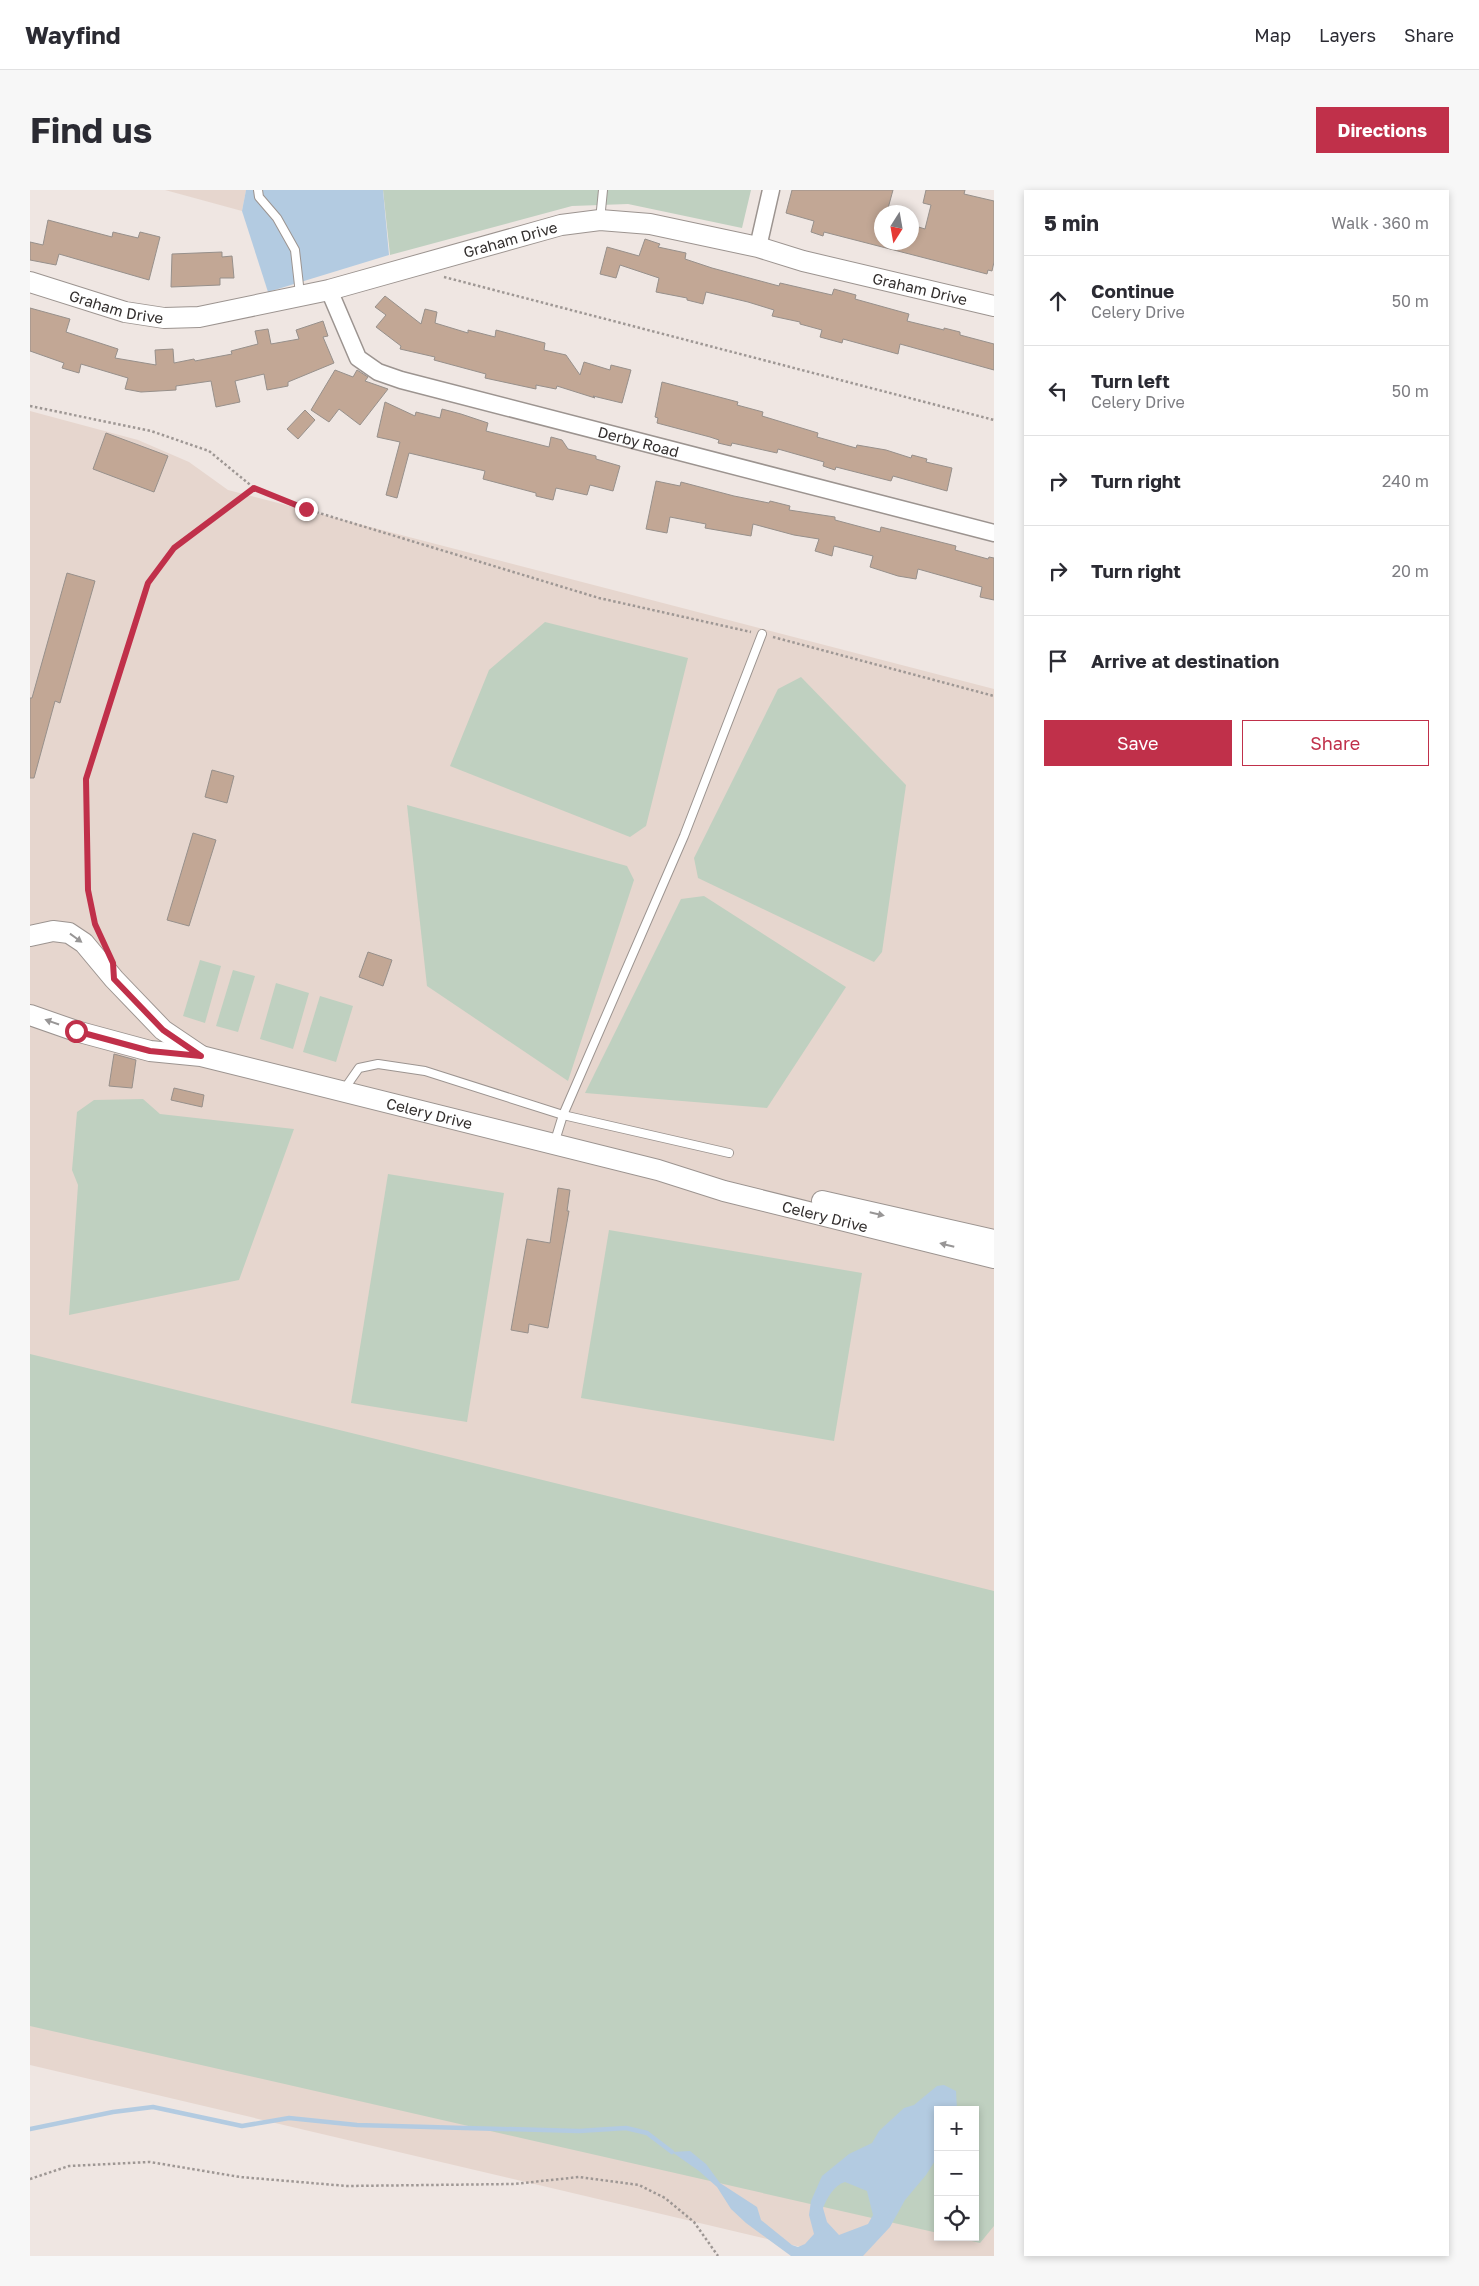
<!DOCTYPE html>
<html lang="en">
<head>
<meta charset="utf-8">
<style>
  body { margin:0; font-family:"Golos Text",sans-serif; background:#f7f7f7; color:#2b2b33 }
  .controls { position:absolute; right:15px; bottom:15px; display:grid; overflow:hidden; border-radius:0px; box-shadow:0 2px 8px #0003 }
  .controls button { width:45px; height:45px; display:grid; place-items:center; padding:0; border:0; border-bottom:1px solid #e1e1e2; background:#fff; color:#2b2b33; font:25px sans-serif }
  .compass { position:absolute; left:844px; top:15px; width:45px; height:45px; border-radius:50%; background:#fff; box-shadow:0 2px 8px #0003; rotate:191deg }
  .stop { position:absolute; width:15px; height:15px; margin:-11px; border:4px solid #c0304a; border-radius:50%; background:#fff }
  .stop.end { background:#c0304a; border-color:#fff; box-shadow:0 1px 5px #0008 }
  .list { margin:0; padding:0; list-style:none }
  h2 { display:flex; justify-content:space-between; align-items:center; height:65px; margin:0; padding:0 20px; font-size:21px }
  h2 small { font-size:16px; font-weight:400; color:#7c7c81 }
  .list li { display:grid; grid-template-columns:32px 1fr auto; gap:15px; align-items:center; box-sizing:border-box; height:90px; padding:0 20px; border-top:1px solid #e1e1e2 }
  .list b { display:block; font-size:19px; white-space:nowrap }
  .list p { margin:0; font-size:16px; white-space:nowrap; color:#7c7c81 }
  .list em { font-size:16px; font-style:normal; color:#7c7c81 }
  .actions { display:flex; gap:10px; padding:15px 20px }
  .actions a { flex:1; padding:11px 0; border:1px solid #c0304a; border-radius:0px; text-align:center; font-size:18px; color:#c0304a }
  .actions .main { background:#c0304a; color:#fff }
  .icon { flex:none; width:28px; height:28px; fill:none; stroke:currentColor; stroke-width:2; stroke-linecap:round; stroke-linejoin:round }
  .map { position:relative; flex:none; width:964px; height:2066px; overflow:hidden; border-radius:0px }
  header { display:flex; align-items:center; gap:30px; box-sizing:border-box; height:70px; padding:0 25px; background:#fff; border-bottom:1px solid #e1e1e2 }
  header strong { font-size:24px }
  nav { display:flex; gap:28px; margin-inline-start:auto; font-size:18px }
  .intro { display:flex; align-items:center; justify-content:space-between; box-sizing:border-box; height:120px; padding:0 30px }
  h1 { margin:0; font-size:35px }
  .button { padding:12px 22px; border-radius:0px; background:#c0304a; color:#fff; font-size:18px; font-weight:700 }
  main { display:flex; gap:30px; padding:0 30px }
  aside { flex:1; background:#fff; border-radius:0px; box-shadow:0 2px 8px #0003 }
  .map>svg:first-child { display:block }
  .built { fill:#e6d6ce; fill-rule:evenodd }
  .green { fill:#bfd0c0 }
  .water { fill:#b3cbe1; fill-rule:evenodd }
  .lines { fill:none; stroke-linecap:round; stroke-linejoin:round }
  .stream { stroke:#b3cbe1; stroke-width:4.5 }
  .building { fill:#c2a795; stroke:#97908b }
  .service-casing { stroke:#9c9490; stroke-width:10 }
  .minor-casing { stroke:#9c9490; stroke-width:19 }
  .tertiary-casing { stroke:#9c9490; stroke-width:22 }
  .path { stroke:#9e9794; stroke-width:2.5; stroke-dasharray:2.5 2.5; stroke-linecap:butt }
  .service { stroke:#fff; stroke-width:8 }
  .minor { stroke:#fff; stroke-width:16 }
  .tertiary { stroke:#fff; stroke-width:20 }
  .oneway { fill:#989696 }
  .route { stroke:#c0304a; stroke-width:6 }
  .labels { text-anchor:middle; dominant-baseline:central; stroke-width:4.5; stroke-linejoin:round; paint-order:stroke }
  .street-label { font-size:15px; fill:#322e2d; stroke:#efe6e2 }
</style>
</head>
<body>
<header>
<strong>Wayfind</strong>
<nav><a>Map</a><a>Layers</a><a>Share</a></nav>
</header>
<div class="intro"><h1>Find us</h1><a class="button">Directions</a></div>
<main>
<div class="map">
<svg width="964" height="2066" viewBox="0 0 964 2066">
  <rect width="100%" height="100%" fill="#efe6e2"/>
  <g class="built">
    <path d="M135,0H216L212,21Z"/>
    <path d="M0,221L108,250L159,272L198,300L964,499V2066H809L0,1875ZM908,1920H945V2047H908Z"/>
  </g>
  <g class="green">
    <path d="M353,0H721L712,38L598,14L542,16L360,65Z"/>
    <path d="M515,432L658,468L616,636L600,647L420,576L459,480Z"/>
    <path d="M771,487L876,595L852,762L844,772L668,688L664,668L748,499Z"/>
    <path d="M377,615L597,676L604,690L538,891L397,796Z"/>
    <path d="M674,706L816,797L737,918L555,903L651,709Z"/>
    <path d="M170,770L191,776L175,833L153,826Z"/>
    <path d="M203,780L225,786L208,842L186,836Z"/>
    <path d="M246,793L279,803L263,859L230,849Z"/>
    <path d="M290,806L323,816L306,872L273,862Z"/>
    <path d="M113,909L130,924L264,939L209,1090L39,1125L48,995L42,980L47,922L64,910Z"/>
    <path d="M358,984L474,1003L437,1232L321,1213Z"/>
    <path d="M579,1040L832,1083L804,1251L551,1208Z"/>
    <path d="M0,1164L964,1401V2036L950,2053L925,2047H945V1920H908V2043L0,1836Z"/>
  </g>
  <g class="water">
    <path d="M216,0H353L359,65L238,102L212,21Z"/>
    <path d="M914,1895L926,1901L927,1920H908V1966L896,1985L875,2010L860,2037L833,2066H761L716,2033L701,2019L687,1997L669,1981L642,1962L660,1961L676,1974L690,1993L727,2017L731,2030L762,2055L768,2057L775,2054L784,2044L779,2025L781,2011L792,1986L819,1964L842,1953L849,1941L874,1918L884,1915L907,1896ZM815,1992L837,2001L843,2025L838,2034L809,2045L797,2032L793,2018C797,2008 804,1995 815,1992Z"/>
  </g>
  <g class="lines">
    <path class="stream" d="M0,1939L83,1922L123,1917L212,1936L259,1928L327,1935L549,1941L596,1938L617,1943L642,1962"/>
  </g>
  <g class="building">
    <path d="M762,0H863L857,22H852V53L882,52V35L895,39L901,15L893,13L896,0H935L934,4L964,11V72L962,81L958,80L957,84L794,42L793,46L781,42L784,31L756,23Z"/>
    <path d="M18,30L82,47L83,42L108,48L110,42L130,47L119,90L29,64L26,75L0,70V52L13,55Z"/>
    <path d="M615,49L630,54L628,57L656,63L655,69L682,78L749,96L750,93L802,105L804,99L826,105L825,109L879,124L877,131L914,140V138L930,142V145L964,154V180L870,154L868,164L813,149L812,153L790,147L792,140L770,134V132L742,126L744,120L718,112L676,102L673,114L657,110V108L626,102L629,88L590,75L586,88L570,84L577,57L609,66Z"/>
    <path d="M192,62V67L202,66L204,88H190V95L141,97L142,64Z"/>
    <path d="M355,106L391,134L395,119L407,122L405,133L438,143V140L465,147L466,140L515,153L514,160L536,165L550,185L554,172L580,180L581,175L601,180L592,213L563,206L565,208L527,196L526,199L506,195V199L455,188L456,184L404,170L405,167L370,159L371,156L346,137L356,125L345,117Z"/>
    <path d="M0,118L40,129L36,142L88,159L85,168L126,175L125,160L143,159L144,173L164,169L165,171L202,164L201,161L228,154L225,141L238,139L241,154L269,149L266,140L293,131L298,146L293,147L304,173L258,192V196L237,200L234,184L205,191L210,212L186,217L181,191L146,196V200L111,202L95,199L98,188L51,174L49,183L32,178L34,173L0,161Z"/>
    <path d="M305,180L323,187L327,180L338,187L335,191L358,199L330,235L309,219L299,232L281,220Z"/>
    <path d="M632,192L708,212L707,215L733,222L732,226L788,243L787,247L826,258L827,255L856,260L881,268L882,265L897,269L896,272L922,278L917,301L863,286L861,291L806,277L805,280L793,276L794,272L748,259L747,263L702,253L701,256L688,253L689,250L680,247L627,233L628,228L625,227Z"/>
    <path d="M355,212L385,226L386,222L410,228L412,219L431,224L458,233L456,241L519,257L521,247L532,250L538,259L566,266V269L590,276L583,301L560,295L557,305L526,298L523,310L506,306V303L453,289L455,281L379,263L367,308L356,305L370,252L347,247Z"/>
    <path d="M275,220L285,230L268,249L257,239Z"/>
    <path d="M76,243L138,266L124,302L63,279Z"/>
    <path d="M626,291L650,296L651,292L704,306L739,313L740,311L760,316L759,320L805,327V330L850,342L851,337L926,356L925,360L958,369L959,367L964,368V410L950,407L952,397L888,379L886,389L868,386L840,377L843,366L804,356L802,366L785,361L789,349L764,345L723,334L721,346L675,338L676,334L640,327L637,343L616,339Z"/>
    <path d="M37,383L65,391L30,513L25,511L4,588H0V508H2Z"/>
    <path d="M182,580L204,586L197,613L175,607Z"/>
    <path d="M163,643L186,650L159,736L137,730Z"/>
    <path d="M338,762L362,770L353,796L329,787Z"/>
    <path d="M84,864L106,870L102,898L79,896Z"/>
    <path d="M144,898L174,905L172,917L141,910Z"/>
    <path d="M528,998L540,1000L537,1021H539L518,1138L499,1134L498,1143L481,1140L497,1049L520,1053Z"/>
  </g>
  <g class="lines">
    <g class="service-casing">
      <g id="service">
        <path d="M228,0L229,7L247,28L265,60L270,104"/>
        <path d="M570,30L573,0"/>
        <path d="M313,901L329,878L348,874L395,881L533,925L699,963"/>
        <path d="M524,954L533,925L654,646L732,444"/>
      </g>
    </g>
    <g class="minor-casing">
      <g id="minor">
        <path d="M728,57L741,0"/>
        <path id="s1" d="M299,100L328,168L348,182L371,190L964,343"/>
      </g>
    </g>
    <g class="tertiary-casing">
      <g id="tertiary">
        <path id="s2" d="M0,92L95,122L134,128L169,127L299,100L531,35L570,30L620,34L728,57L773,71L964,116"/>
        <path d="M0,746L23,741L39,743L54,753L84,789L133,840L170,865"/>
        <path id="s3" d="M0,825L46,841L120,861L171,866L628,980L694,1001L964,1068"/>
        <path d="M792,1011L964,1050"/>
      </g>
    </g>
    <g class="path">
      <path d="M414,87L964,230"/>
      <path d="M0,216L121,241L179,261L224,298L276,319L569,408L721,442"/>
      <path d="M743,447L964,506"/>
      <path d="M69,742L65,735L58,700L56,589L117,393L143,358L224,298"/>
      <path d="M0,1989L39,1976L120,1972L210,1987L317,1996L484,1994L549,1987L609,1995L635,2008L664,2032L688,2066"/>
    </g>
    <use href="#service" class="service"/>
    <use href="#minor" class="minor"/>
    <use href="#tertiary" class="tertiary"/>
  </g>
  <defs><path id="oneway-solid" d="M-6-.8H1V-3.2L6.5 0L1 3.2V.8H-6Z" transform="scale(1.25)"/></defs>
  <g class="oneway">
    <use href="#oneway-solid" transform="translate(46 748) rotate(36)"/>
    <use href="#oneway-solid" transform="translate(22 832) rotate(-161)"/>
    <use href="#oneway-solid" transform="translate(847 1024) rotate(13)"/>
    <use href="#oneway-solid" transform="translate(917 1055) rotate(-166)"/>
  </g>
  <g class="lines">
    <path class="route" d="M46,841L120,861L171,866L133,840L84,789L83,773L65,734L58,700L56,589L118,393L144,358L224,298L276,319"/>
  </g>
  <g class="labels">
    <g class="street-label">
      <text stroke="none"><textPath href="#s2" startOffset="495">Graham Drive</textPath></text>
      <text stroke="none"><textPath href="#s2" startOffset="915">Graham Drive</textPath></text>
      <text stroke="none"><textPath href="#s2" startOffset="90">Graham Drive</textPath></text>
      <text stroke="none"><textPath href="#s1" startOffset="368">Derby Road</textPath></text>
      <text stroke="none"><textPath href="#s3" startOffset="412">Celery Drive</textPath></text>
      <text stroke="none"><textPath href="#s3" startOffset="821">Celery Drive</textPath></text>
    </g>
  </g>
</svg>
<div class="controls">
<button>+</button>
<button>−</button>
<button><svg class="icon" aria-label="locate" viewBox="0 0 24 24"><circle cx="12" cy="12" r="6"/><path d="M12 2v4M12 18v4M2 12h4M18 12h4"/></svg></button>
</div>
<svg class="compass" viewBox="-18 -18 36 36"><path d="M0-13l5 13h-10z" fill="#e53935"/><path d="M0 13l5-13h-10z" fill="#7c7c81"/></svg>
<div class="stop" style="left:46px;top:841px"></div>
<div class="stop end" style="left:276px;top:319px"></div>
</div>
<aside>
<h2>5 min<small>Walk · 360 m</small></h2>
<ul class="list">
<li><svg class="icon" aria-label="ahead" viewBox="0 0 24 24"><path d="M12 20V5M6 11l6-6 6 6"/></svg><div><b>Continue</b><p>Celery Drive</p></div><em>50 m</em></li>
<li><svg class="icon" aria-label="left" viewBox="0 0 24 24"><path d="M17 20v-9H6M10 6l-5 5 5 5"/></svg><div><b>Turn left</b><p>Celery Drive</p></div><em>50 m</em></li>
<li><svg class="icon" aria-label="right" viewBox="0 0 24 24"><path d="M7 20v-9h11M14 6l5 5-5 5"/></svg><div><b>Turn right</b></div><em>240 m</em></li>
<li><svg class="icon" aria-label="right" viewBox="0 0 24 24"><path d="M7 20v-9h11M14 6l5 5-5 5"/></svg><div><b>Turn right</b></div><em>20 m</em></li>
<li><svg class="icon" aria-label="arrive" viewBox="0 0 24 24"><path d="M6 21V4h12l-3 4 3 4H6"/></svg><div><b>Arrive at destination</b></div></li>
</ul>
<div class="actions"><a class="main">Save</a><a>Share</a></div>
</aside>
</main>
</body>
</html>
